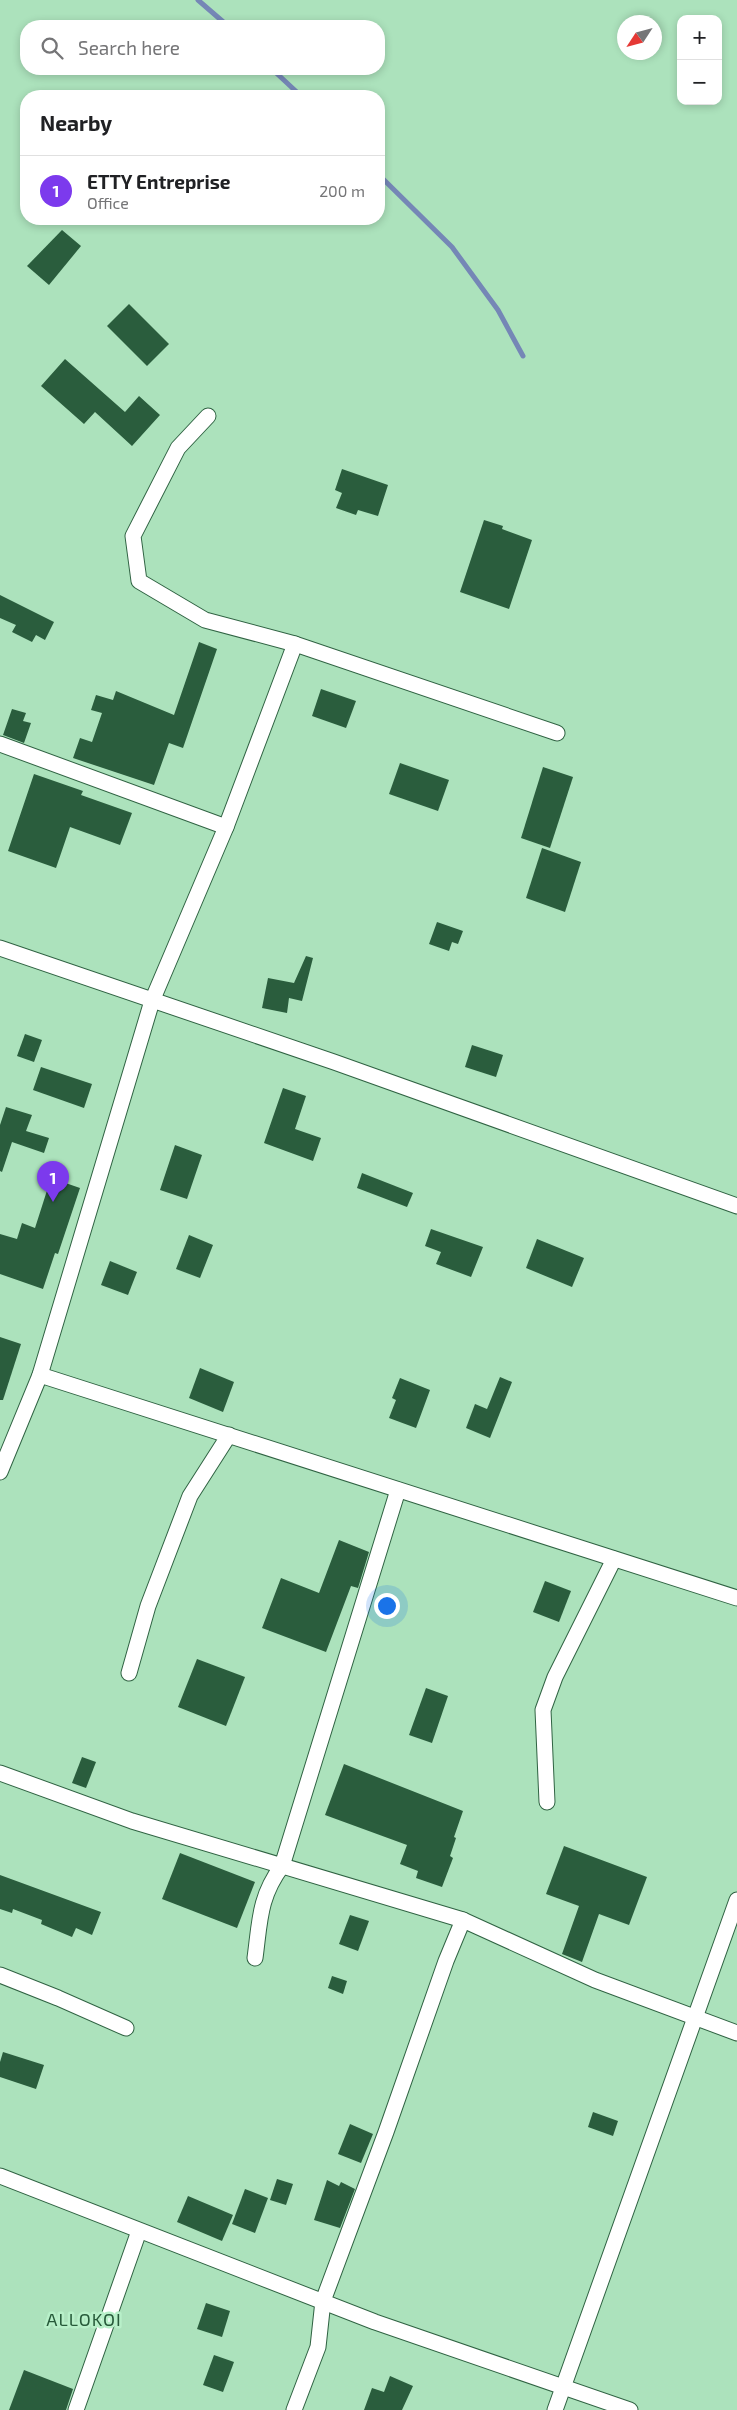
<!DOCTYPE html>
<html lang="en">
<head>
<meta charset="utf-8">
<style>
  body { margin:0; font-family:"Exo 2",sans-serif; background:#f2f2f2; color:#202124 }
  .controls { position:absolute; right:15px; top:15px; display:grid; overflow:hidden; border-radius:10px; box-shadow:0 2px 8px #0003 }
  .controls button { width:45px; height:45px; display:grid; place-items:center; padding:0; border:0; border-bottom:1px solid #e0e0e0; background:#fff; color:#202124; font:25px sans-serif }
  .compass { position:absolute; left:617px; top:15px; width:45px; height:45px; border-radius:50%; background:#fff; box-shadow:0 2px 8px #0003; rotate:234deg }
  .you { position:absolute; left:386px; top:1605px; width:18px; height:18px; margin:-12px; border:4px solid #fff; border-radius:50%; background:#1a73e8; box-shadow:0 0 0 8px #1a73e833 }
  .badge { display:grid; place-items:center; width:32px; height:32px; border-radius:50%; background:#7c3aed; color:#fff; font-size:16px; font-weight:700 }
  .pin { position:absolute; translate:-50% -41px; filter:drop-shadow(0 1px 2px #0008) }
  .pin::after { content:''; position:absolute; top:26px; width:18px; height:15px; background:inherit; clip-path:polygon(0 0,100% 0,50% 100%) }
  .list { margin:0; padding:0; list-style:none }
  h2 { display:flex; justify-content:space-between; align-items:center; height:65px; margin:0; padding:0 20px; font-size:21px }
  h2 small { font-size:16px; font-weight:400; color:#757577 }
  .list li { display:grid; grid-template-columns:32px 1fr auto; gap:15px; align-items:center; box-sizing:border-box; height:70px; padding:0 20px; border-top:1px solid #e0e0e0 }
  .list b { display:block; font-size:19px; white-space:nowrap }
  .list p { margin:0; font-size:16px; white-space:nowrap; color:#757577 }
  .list em { font-size:16px; font-style:normal; color:#757577 }
  .icon { flex:none; width:28px; height:28px; fill:none; stroke:currentColor; stroke-width:2; stroke-linecap:round; stroke-linejoin:round }
  .map { position:relative; flex:none; width:737px; height:2410px; overflow:hidden }
  .search { position:absolute; background:#fff; box-shadow:0 2px 8px #0003; left:20px; top:20px; width:365px; height:55px; display:flex; align-items:center; gap:12px; box-sizing:border-box; padding:0 18px; border-radius:20px; color:#757577; font-size:19px }
  .panel { position:absolute; background:#fff; box-shadow:0 2px 8px #0003; left:20px; top:90px; width:365px; height:135px; border-radius:20px }
  .map>svg:first-child { display:block }
  .lines { fill:none; stroke-linecap:round; stroke-linejoin:round }
  .stream { stroke:#7587b6; stroke-width:5 }
  .building { fill:#2a5d3d }
  .street-casing { stroke:#306343; stroke-width:17 }
  .street { stroke:#fff; stroke-width:15 }
  .labels { text-anchor:middle; dominant-baseline:central; stroke-width:5; stroke-linejoin:round; paint-order:stroke }
  .quarter-label { font-size:18px; letter-spacing:1px; fill:#275a3a; stroke:#b8f0c9 }
</style>
</head>
<body>
<div class="map">
<svg width="737" height="2410" viewBox="0 0 737 2410">
  <rect width="100%" height="100%" fill="#ace2bc"/>
  <g class="lines">
    <g class="stream">
      <path d="M198,0L228,26"/>
      <path d="M272,69L301,96"/>
      <path d="M379,175L452,247L498,310L523,356"/>
    </g>
  </g>
  <g class="building">
    <path d="M62,230L81,246L49,285L27,266Z"/>
    <path d="M129,304L169,344L147,366L107,326Z"/>
    <path d="M65,359L125,412L139,396L160,415L132,446L95,412L84,424L41,386Z"/>
    <path d="M342,469L388,485L378,516L358,510L356,515L336,508L342,493L335,490Z"/>
    <path d="M484,520L503,526L502,529L532,540L509,609L460,592Z"/>
    <path d="M0,595L54,622L45,640L36,635L32,642L12,632L16,625L0,618Z"/>
    <path d="M199,642L217,649L183,748L169,743L154,785L73,758L80,738L92,742L102,713L91,710L96,695L113,700L116,691L174,715Z"/>
    <path d="M321,689L356,701L346,728L312,716Z"/>
    <path d="M12,709L26,713L23,721L31,723L24,743L3,735Z"/>
    <path d="M400,763L449,780L438,811L389,794Z"/>
    <path d="M543,767L573,777L550,848L521,838Z"/>
    <path d="M34,774L83,791L81,795L132,813L120,845L70,827L56,868L8,851Z"/>
    <path d="M542,848L581,862L565,912L526,898Z"/>
    <path d="M437,922L463,931L458,944L452,942L449,951L429,944Z"/>
    <path d="M306,956L313,958L302,1001L289,998L287,1013L262,1008L268,978L294,983Z"/>
    <path d="M25,1034L42,1040L34,1062L17,1056Z"/>
    <path d="M472,1045L503,1055L496,1077L465,1067Z"/>
    <path d="M41,1067L92,1084L84,1108L33,1090Z"/>
    <path d="M283,1088L306,1096L295,1129L321,1138L313,1161L264,1143Z"/>
    <path d="M6,1107L32,1115L26,1131L49,1138L44,1153L12,1142L2,1172L0,1171V1125Z"/>
    <path d="M175,1145L202,1155L187,1199L160,1190Z"/>
    <path d="M362,1173L413,1193L407,1207L357,1188Z"/>
    <path d="M51,1178L80,1188L58,1254L55,1253L43,1289L0,1274V1234L17,1239L22,1223L35,1228Z"/>
    <path d="M431,1229L483,1247L471,1277L436,1264L441,1252L425,1246Z"/>
    <path d="M189,1235L213,1245L200,1278L176,1269Z"/>
    <path d="M537,1239L584,1258L572,1287L526,1268Z"/>
    <path d="M110,1261L137,1272L128,1295L101,1285Z"/>
    <path d="M0,1337L21,1344L3,1400H0Z"/>
    <path d="M200,1368L234,1382L223,1412L189,1398Z"/>
    <path d="M500,1377L512,1382L490,1438L466,1428L475,1404L487,1409Z"/>
    <path d="M400,1378L430,1390L416,1428L389,1418L396,1400L392,1398Z"/>
    <path d="M339,1540L369,1552L358,1588L351,1586L326,1652L262,1628L281,1578L319,1593Z"/>
    <path d="M545,1581L571,1591L559,1622L533,1612Z"/>
    <path d="M197,1659L245,1677L226,1726L178,1707Z"/>
    <path d="M426,1688L448,1696L432,1743L409,1735Z"/>
    <path d="M82,1757L96,1762L86,1788L72,1783Z"/>
    <path d="M344,1764L463,1811L454,1837L456,1838L450,1856L453,1858L442,1887L416,1878L418,1871L400,1864L407,1845L325,1815Z"/>
    <path d="M564,1846L647,1877L629,1925L599,1914L582,1962L562,1954L579,1906L546,1894Z"/>
    <path d="M180,1853L255,1882L237,1928L162,1899Z"/>
    <path d="M0,1875L101,1912L92,1935L76,1928L72,1937L41,1924L42,1920L13,1909L12,1913L0,1909Z"/>
    <path d="M350,1915L369,1921L358,1951L339,1944Z"/>
    <path d="M332,1976L347,1981L343,1994L328,1988Z"/>
    <path d="M3,2052L44,2065L36,2089L0,2077V2062Z"/>
    <path d="M593,2112L618,2121L613,2136L588,2127Z"/>
    <path d="M350,2124L373,2134L361,2163L338,2154Z"/>
    <path d="M277,2179L293,2184L286,2205L270,2200Z"/>
    <path d="M327,2180L339,2186L341,2182L355,2189L340,2228L314,2220Z"/>
    <path d="M245,2189L268,2198L255,2233L232,2224Z"/>
    <path d="M188,2196L233,2215L222,2241L177,2222Z"/>
    <path d="M206,2303L230,2311L222,2337L197,2329Z"/>
    <path d="M214,2355L234,2362L223,2392L203,2385Z"/>
    <path d="M24,2370L73,2389L66,2410H9Z"/>
    <path d="M390,2376L413,2386L402,2410H364L372,2388L384,2392Z"/>
  </g>
  <g class="lines">
    <g class="street-casing">
      <g id="street">
        <path d="M208,416L178,448L133,536L139,581L205,620L295,644L557,733"/>
        <path d="M0,744L226,827"/>
        <path d="M0,948L334,1062L737,1206"/>
        <path d="M40,1375L737,1598"/>
        <path d="M0,1472L40,1375L152,1001L226,827L295,644"/>
        <path d="M129,1673L148,1606L190,1496L229,1435"/>
        <path d="M0,1773L132,1821L463,1920"/>
        <path d="M547,1802L543,1710L555,1677L614,1559"/>
        <path d="M255,1958C260,1921 259,1897 282,1866L398,1490"/>
        <path d="M0,1975L58,1998L126,2028"/>
        <path d="M0,2176L375,2322L630,2410"/>
        <path d="M76,2410L139,2231"/>
        <path d="M294,2410L318,2347L323,2301L386,2132L446,1961L463,1920L595,1980L737,2033"/>
        <path d="M555,2410L737,1900"/>
      </g>
    </g>
    <use href="#street" class="street"/>
  </g>
  <g class="labels">
    <g class="quarter-label">
      <text x="84" y="2319">ALLOKOI</text>
    </g>
  </g>
</svg>
<div class="controls">
<button>+</button>
<button>−</button>
</div>
<svg class="compass" viewBox="-18 -18 36 36"><path d="M0-13l5 13h-10z" fill="#e53935"/><path d="M0 13l5-13h-10z" fill="#757577"/></svg>
<div class="you"></div>
<div class="pin badge" style="left:53px;top:1202px">1</div>
<div class="search"><svg class="icon" aria-label="search" viewBox="0 0 24 24"><circle cx="10" cy="10" r="6"/><path d="M15 15l6 6"/></svg>Search here</div>
<section class="panel">
<h2>Nearby<small></small></h2>
<ul class="list">
<li><span class="badge">1</span><div><b>ETTY Entreprise</b><p>Office</p></div><em>200 m</em></li>
</ul>
</section>
</div>
</body>
</html>
